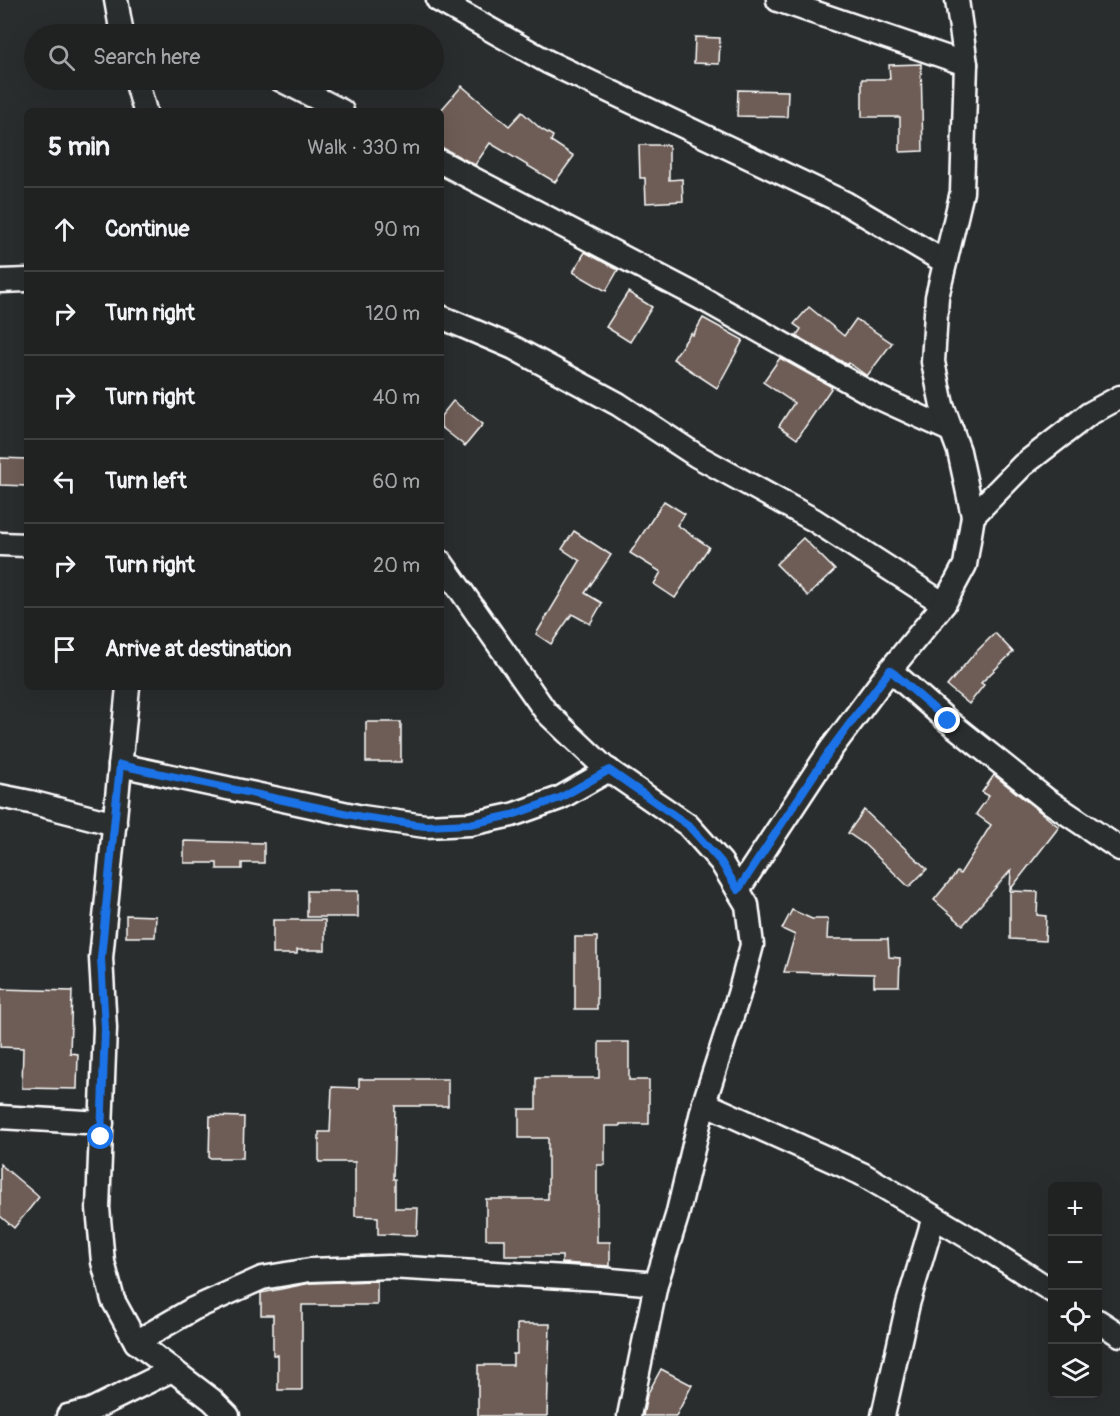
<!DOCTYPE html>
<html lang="en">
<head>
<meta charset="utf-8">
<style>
  body { margin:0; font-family:Pangolin,sans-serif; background:#282a2a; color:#f1f3f6 }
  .controls { position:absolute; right:18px; bottom:18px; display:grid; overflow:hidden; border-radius:9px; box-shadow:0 6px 24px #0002 }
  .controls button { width:54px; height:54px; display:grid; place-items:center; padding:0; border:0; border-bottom:2px solid #3d3f40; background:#202222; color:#f1f3f6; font:30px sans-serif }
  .stop { position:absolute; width:18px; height:18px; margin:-14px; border:4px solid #1a73e8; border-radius:50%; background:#fff }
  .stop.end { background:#1a73e8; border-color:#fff; box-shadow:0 2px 6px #0008 }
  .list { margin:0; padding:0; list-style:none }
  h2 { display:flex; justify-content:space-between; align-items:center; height:78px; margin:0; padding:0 24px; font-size:26px }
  h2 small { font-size:20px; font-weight:400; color:#a2a4a5 }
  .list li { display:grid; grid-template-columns:39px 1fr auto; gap:18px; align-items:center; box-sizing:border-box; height:84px; padding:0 24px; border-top:2px solid #3d3f40 }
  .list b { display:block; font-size:22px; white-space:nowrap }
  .list em { font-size:20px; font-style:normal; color:#a2a4a5 }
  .icon { flex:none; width:33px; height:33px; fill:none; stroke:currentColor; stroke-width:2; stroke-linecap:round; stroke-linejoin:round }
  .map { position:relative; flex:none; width:1120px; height:1416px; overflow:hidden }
  .search { position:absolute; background:#202222; box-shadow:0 6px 24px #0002; left:24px; top:24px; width:420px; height:66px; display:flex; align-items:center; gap:15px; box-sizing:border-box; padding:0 21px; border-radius:33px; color:#a2a4a5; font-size:22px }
  .panel { position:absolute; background:#202222; box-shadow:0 6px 24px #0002; left:24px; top:108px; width:420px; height:582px; border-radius:9px }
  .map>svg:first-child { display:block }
  .building { fill:#6e5d57; stroke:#fff; stroke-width:1.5 }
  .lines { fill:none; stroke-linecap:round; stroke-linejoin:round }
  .minor-casing { stroke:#fff; stroke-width:27 }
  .minor { stroke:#2a2d2e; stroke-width:22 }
  .route { stroke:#1a73e8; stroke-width:8 }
</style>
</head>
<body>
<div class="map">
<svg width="1120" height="1416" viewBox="0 0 1120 1416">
  <rect width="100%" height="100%" fill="#2a2d2e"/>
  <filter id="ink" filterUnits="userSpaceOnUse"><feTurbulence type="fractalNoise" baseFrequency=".0167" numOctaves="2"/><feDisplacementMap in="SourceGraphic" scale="12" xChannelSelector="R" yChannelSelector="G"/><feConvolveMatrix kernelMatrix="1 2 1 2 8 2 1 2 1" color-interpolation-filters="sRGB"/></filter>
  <g filter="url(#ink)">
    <g class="building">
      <path d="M695,37L720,38L719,64L694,63Z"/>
      <path d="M921,64L923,151L900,152V117H862V79H890L889,65Z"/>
      <path d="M462,86L509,126L522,112L541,129L553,136L551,141L574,156L555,182L490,143L475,165L441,147V110Z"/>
      <path d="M738,90L788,91L787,117L737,116Z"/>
      <path d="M639,145H669V180L682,179L683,201L646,203L645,178H640Z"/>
      <path d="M585,252L618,270L606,291L573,272Z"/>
      <path d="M628,292L652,307L630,342L606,327Z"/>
      <path d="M809,307L844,336L856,319L892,343L867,376L849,363L848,365L796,336L801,329L794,324Z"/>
      <path d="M703,318L743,340L717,388L673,359L691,333L693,335Z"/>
      <path d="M780,358L832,387L797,439L779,426L794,403L763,382Z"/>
      <path d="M453,401L483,424L465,446L441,427V416Z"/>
      <path d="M0,458L27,459V486L0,485Z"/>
      <path d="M664,501L685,514L677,525L709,547L675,598L654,584L661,572L630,553Z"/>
      <path d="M574,531L611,555L585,593L602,603L590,624L572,614L551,644L536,634L580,561L562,549Z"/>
      <path d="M803,538L835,570L808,596L776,564Z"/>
      <path d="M995,633L1013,652L981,683L984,685L969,704L947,686L973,655Z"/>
      <rect x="366" y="722" width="35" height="40"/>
      <path d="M994,775L1059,827L1010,890L1011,870L963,925L934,900L957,872L960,874L991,825L976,814L989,796L982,792Z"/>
      <path d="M864,810L927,869L909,887L864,844L848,833Z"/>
      <path d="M184,841L264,843V863H242V869H217V863H184Z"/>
      <rect x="307" y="891" width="51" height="26"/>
      <path d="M1010,891L1038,892L1037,915L1046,916L1045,941L1010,939Z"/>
      <path d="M792,910L812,919H828L827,939H888L889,957L900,958L899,986H874V974L784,972L795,935L782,929Z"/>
      <path d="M126,915L156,916L155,937H126Z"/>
      <path d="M273,920H325V950H297V954H273Z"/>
      <rect x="575" y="937" width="22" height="72"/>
      <path d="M0,989L72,991L70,1053L78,1054L77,1089L22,1088L23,1048L0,1047Z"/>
      <path d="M599,1042H629V1080H649V1124H620V1126H605V1165H597V1242H610V1266L562,1263V1256H505V1239H486V1199H548V1138H519V1109H536V1078H599Z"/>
      <path d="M359,1079H448V1106H395L393,1179H395V1208H418L417,1235L378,1234V1217L355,1216V1162H319V1132H330L332,1087L359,1088Z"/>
      <path d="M210,1116L244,1117L243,1158H209Z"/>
      <path d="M0,1164L39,1197L14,1228L0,1216Z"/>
      <path d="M377,1281V1305H302V1390H278V1355H273V1315H261V1293L311,1283Z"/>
      <path d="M517,1324H550L547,1416H478V1365H513V1354H517Z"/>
      <path d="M661,1369L692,1385L676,1416H643L647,1395Z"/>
    </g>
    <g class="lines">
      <g class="minor-casing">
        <g id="minor">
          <path d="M116,0L122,34"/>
          <path d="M438,0L548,62L845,203L945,262"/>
          <path d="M778,0L966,64"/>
          <path d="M136,80L145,111"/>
          <path d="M281,80L342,111"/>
          <path d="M441,162L703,299L877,397L952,431"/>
          <path d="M0,281L27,280"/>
          <path d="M441,317L514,348L618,404L697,456L814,520L944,604"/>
          <path d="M973,516L1023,465L1089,414L1120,397"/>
          <path d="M0,544L27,545"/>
          <path d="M441,562L546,712L604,767L688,825L721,862L747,905L752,945L739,994L704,1103L677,1216L656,1284L629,1416"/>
          <path d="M890,670L948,721L1047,800L1120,849"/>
          <path d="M128,687L101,958L105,1028L98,1208L103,1262L113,1300L136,1342L212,1400L228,1416"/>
          <path d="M120,765L362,817L425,826L470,824L512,815L560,798L609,770"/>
          <path d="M0,796L30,802L115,824"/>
          <path d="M738,890L831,749L890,670L944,604L965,565L973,516L959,451L942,405L933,362L937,297L962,192L966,64L957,0"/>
          <path d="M704,1103L862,1174L978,1243L1052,1291"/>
          <path d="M0,1117L102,1123"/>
          <path d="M1098,1321L1120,1335"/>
          <path d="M136,1342L193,1309L262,1278L310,1270L389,1267L600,1279L656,1284"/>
          <path d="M68,1416L89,1411L172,1370"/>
          <path d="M883,1416L908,1304L934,1217"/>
        </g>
      </g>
      <use href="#minor" class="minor"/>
    </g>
  </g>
  <g class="lines" filter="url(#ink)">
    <path class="route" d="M101,1137L105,1028L101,958L120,765L362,817L425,826L470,824L512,815L560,798L609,770L688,825L721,862L738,890L831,749L890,670L948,721"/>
  </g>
</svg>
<div class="controls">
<button>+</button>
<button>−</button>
<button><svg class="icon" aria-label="locate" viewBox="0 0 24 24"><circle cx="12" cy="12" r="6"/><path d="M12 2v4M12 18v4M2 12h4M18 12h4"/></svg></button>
<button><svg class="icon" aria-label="layers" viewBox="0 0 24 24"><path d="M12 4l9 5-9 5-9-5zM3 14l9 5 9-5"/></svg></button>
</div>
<div class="stop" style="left:101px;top:1137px"></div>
<div class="stop end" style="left:948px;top:721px"></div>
<div class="search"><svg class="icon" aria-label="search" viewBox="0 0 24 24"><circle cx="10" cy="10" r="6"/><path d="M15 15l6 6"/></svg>Search here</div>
<section class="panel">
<h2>5 min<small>Walk · 330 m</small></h2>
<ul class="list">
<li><svg class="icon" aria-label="ahead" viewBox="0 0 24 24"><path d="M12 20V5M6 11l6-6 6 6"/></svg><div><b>Continue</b></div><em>90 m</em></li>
<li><svg class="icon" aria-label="right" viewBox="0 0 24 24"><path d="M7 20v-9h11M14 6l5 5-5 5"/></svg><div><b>Turn right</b></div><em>120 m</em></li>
<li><svg class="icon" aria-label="right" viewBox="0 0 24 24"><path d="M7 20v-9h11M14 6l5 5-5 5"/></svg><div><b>Turn right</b></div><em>40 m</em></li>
<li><svg class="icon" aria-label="left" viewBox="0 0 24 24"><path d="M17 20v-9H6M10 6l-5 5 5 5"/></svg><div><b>Turn left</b></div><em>60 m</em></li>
<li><svg class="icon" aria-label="right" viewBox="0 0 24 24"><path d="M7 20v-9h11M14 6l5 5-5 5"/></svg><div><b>Turn right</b></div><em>20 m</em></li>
<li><svg class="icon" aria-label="arrive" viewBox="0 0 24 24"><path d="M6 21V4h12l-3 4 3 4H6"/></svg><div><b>Arrive at destination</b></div></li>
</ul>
</section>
</div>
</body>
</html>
